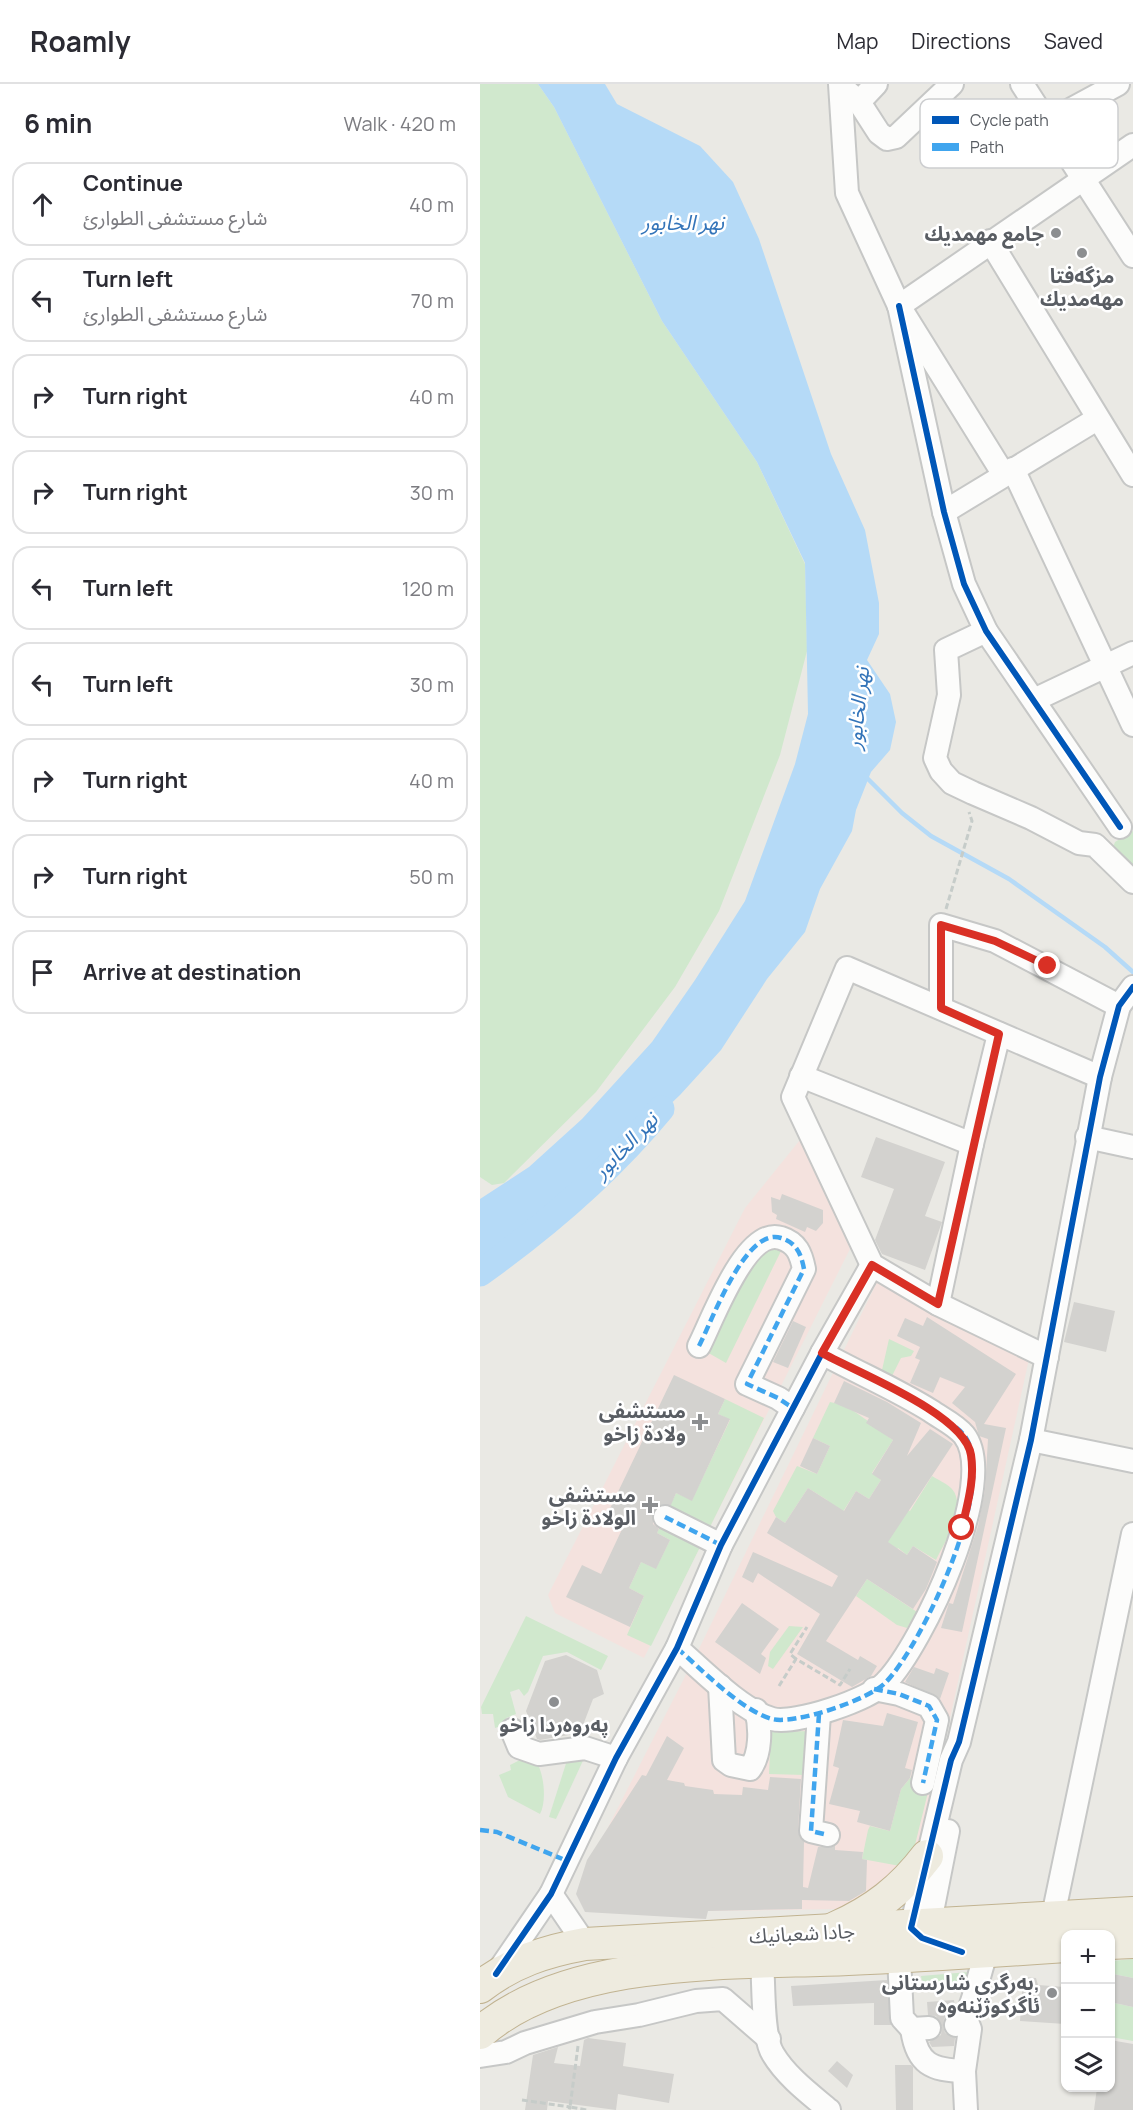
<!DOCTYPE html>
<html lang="en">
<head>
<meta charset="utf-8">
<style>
  body { margin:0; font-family:Manrope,"Noto Sans Arabic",sans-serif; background:#f7f7f7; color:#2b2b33 }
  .controls { position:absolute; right:18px; bottom:18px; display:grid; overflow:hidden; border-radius:12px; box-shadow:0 2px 4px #0004 }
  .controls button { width:54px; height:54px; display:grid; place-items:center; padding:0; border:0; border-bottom:2px solid #e1e1e2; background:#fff; color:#2b2b33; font:30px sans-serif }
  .stop { position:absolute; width:18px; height:18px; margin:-14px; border:4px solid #d93025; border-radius:50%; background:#fff }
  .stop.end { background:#d93025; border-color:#fff; box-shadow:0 2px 6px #0008 }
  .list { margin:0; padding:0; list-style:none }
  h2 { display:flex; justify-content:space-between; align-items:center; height:78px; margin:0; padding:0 24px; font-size:26px }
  h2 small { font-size:20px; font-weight:400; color:#7c7c81 }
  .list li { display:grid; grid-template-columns:39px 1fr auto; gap:18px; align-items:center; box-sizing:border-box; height:84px; margin:0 12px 12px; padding:0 12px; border:2px solid #e1e1e2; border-radius:18px }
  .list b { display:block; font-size:22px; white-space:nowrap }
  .list p { margin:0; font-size:20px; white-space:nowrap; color:#7c7c81 }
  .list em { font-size:20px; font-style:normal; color:#7c7c81 }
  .icon { flex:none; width:33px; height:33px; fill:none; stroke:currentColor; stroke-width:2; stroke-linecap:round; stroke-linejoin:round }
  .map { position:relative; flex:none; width:653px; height:2026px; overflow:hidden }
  header { display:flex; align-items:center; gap:36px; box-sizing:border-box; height:84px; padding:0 30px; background:#fff; border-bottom:2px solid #e1e1e2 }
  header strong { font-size:28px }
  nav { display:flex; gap:33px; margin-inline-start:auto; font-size:21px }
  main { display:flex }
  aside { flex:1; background:#fff }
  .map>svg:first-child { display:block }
  .medical { fill:#f4e2de }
  .green { fill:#d0e8cd }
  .water { fill:#b5daf7 }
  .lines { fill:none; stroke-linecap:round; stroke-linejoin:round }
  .stream { stroke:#b5daf7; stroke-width:4.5 }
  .river { stroke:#b5daf7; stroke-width:27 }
  .building { fill:#d3d2cf }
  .minor-casing { stroke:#c6c7c6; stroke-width:26 }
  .highway-casing { stroke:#c1b391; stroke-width:34 }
  .path { stroke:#c6ccc9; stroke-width:3; stroke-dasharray:6 3; stroke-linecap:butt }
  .minor { stroke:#fcfcfb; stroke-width:22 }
  .highway { stroke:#eeebdf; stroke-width:32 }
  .quiet { stroke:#40a5ee; stroke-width:4.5; stroke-dasharray:9 4.5; stroke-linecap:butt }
  .cycleway-casing { stroke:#fff; stroke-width:10 }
  .cycleway { stroke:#0057b8; stroke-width:6 }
  .route { stroke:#d93025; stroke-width:8 }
  .poi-dot { fill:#8c8e90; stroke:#fff; stroke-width:2 }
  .labels { text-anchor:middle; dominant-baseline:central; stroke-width:5; stroke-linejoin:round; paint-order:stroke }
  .poi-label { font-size:20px; font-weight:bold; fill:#595d63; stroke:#fff; text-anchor:end }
  .street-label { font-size:20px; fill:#595d63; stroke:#fff }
  .water-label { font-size:21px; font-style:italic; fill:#3374b9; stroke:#fff }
  .key { fill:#fff; stroke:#cdced0; stroke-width:1.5 }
  .key-label { font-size:16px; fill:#595d63 }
</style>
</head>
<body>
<header>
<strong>Roamly</strong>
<nav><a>Map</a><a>Directions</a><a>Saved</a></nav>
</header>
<main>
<aside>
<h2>6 min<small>Walk · 420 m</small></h2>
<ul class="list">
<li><svg class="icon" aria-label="ahead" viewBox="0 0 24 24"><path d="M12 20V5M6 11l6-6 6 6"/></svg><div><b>Continue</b><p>شارع مستشفى الطوارئ</p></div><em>40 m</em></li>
<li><svg class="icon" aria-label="left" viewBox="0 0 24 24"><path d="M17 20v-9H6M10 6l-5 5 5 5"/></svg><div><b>Turn left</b><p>شارع مستشفى الطوارئ</p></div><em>70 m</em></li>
<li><svg class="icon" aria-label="right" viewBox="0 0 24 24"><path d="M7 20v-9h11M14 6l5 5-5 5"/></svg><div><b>Turn right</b></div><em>40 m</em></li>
<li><svg class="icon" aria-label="right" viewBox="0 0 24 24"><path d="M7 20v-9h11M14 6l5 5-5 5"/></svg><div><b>Turn right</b></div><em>30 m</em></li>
<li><svg class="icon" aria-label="left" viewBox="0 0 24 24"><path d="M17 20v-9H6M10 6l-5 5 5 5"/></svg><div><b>Turn left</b></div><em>120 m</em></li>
<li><svg class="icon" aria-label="left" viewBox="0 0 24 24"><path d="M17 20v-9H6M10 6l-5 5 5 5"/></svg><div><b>Turn left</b></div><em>30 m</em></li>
<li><svg class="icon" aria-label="right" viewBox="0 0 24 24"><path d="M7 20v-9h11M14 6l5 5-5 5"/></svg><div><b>Turn right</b></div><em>40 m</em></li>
<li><svg class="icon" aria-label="right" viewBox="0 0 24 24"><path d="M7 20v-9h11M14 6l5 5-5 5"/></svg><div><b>Turn right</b></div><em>50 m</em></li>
<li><svg class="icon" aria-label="arrive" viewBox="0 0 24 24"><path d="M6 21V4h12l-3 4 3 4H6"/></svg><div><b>Arrive at destination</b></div></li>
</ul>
</aside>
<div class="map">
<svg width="653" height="2026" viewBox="0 0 653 2026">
  <rect width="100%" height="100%" fill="#eae9e4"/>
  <g class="medical">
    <path d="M324,1051L370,1165L164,1574L75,1529L68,1511L265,1124Z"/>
    <path d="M397,1198L549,1275L442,1761L424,1796L361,1825L228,1827L203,1815L123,1753L216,1571Z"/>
  </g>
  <g class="green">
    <path d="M0,0H58L74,23L182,237L277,378L325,480L327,567L300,671L239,827L195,903L116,1008L24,1099L12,1101L0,1093Z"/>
    <path d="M653,747V786L632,766L635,758Z"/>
    <path d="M277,1165H302L246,1279L225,1267Z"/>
    <path d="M409,1255L434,1267L431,1272L421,1274L412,1292L402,1286Z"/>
    <path d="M245,1315L284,1334L171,1562L147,1551L164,1512L149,1504L161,1478L176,1484L190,1456L177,1449L196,1409L212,1416L250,1336L238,1330Z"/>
    <path d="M350,1318C374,1322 394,1343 413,1356L392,1389L401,1396L389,1415L376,1407L359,1434L347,1416L328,1404L305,1439L296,1433L293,1427L317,1382L337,1390L350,1362L333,1354Z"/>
    <path d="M452,1392C458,1396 468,1400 472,1405C488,1424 464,1459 456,1476L433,1462L427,1471L418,1464L411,1475L401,1468L418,1420L430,1427Z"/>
    <path d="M387,1495L437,1528L427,1544L417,1541L376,1512Z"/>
    <path d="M46,1532L128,1572L121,1586L87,1568L63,1572L48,1608L44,1612L39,1605L30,1608L36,1630L26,1634L27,1640L15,1644L13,1630H2L1,1623Z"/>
    <path d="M309,1542L323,1543L293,1585L288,1582L290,1568Z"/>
    <path d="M330,1647L325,1691L289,1690L291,1648Z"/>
    <path d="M107,1668L76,1735L69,1733L89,1670Z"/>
    <path d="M40,1676L56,1677C64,1689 67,1717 60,1730L28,1713L19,1691L31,1686L30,1681Z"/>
    <path d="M436,1687L450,1700L432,1773L420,1782L382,1775L388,1746L390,1742L410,1747L421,1705Z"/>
    <path d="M653,1875V1894L633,1890L631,1901V1877Z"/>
    <path d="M489,1888L490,1899L443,1902L441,1892Z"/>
    <path d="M630,1918L653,1923V1957L631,1953Z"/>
  </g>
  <path class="water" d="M58,0H125L137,20L220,62L253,98L279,155L351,370L385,446L399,519V550L387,576L410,610L416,638L410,666L391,688L376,726L372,747L340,805L325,848L287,895L241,966L200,1011L123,1084L49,1141L0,1182V1115L49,1083L102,1035L172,958L215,896L265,817L315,680L328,630L325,479L277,378L182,237L74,23Z"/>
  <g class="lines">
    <path class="stream" d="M385,692L422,729L451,752L529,795L625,863L653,888"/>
    <path class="river" d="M0,1189C66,1142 129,1088 181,1025"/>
  </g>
  <g class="building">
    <path d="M396,1053L465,1078L445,1132L462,1138L445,1186L402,1170L395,1156L414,1105L381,1093Z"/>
    <path d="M302,1110L343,1126V1139L336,1147L327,1143L325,1148L296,1135L297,1131L292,1128L291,1113L300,1116Z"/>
    <path d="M594,1218L635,1227L626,1268L584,1258Z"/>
    <path d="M447,1233L536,1290L504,1340L526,1344L482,1548L461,1544L469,1519L473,1520L498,1442L505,1406L508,1355L499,1352L495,1338L472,1319L485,1303L460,1293L453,1309L430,1299L440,1276L435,1274L440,1263L417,1252L425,1234L443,1242Z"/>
    <path d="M313,1237L326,1243L308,1284L293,1278Z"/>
    <path d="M194,1291L245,1315L238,1330L250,1335L212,1417L196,1409L191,1421H178L173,1428V1440L179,1445L177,1449L190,1456L176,1485L161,1478L149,1504L164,1512L150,1543L86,1513L102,1481L121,1490L144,1441L126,1433Z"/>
    <path d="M364,1297L407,1318L441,1339L427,1372L450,1345L473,1360L408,1458L427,1471L433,1462L457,1478L446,1505L433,1525L387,1495L346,1557L378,1576L380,1572L397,1582L391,1592L372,1603L317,1570L340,1530L278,1489L273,1499L262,1493L273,1468L352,1503L358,1492L287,1449L296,1433L305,1439L328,1404L364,1427L376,1407L389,1415L401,1396L392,1390L413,1356L386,1339L389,1334L354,1319Z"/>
    <path d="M333,1354L350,1362L337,1390L320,1382Z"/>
    <path d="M262,1519L299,1545L281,1570L286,1574L280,1590L235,1558Z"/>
    <path d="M86,1571L117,1586L124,1610L113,1615L100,1649L60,1656L57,1655L46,1627L65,1577Z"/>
    <path d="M434,1583L454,1590L456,1584L469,1589L460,1615L425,1598Z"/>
    <path d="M407,1629L438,1638L425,1684L432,1686L430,1694L421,1705L410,1747L377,1738L380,1727L349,1720L359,1684L353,1682L363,1636L403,1642Z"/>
    <path d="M187,1652L204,1664L187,1696L204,1699L205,1702L233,1706L234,1710L262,1711L263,1703L288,1706L290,1693L321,1695L318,1746L324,1758L323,1803L328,1804L338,1763L355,1762V1766L383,1768L382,1775L387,1776L386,1807L369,1817L322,1816V1825L228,1827L226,1835L105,1828L96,1810L107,1776L162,1691L166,1692Z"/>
    <path d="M633,1890L653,1894V1923L630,1918Z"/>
    <path d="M543,1893L556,1894L558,1901L585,1903V1940L540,1937Z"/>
    <path d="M407,1896L411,1941H394V1919L313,1922L311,1902Z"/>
    <path d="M474,1916L475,1924L464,1935L463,1942L465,1949L475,1954L474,1962L452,1963L449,1958L461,1951L462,1943L456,1932L448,1931L447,1918Z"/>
    <path d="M108,1954L146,1959L143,1982L194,1990L189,2019L138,2010L136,2026L68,2017L67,2026H45L53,1971L78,1963L74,1979L100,1982L104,1956Z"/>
    <path d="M630,1956L653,1960V2026H614L617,2004H630Z"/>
    <path d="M357,1977L373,1991L367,2004L348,1987Z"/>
    <path d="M415,1981H431L433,1983V2026H416Z"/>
  </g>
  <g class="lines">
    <g class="minor-casing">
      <g id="minor">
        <path d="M360,0L367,109L419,222L524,391"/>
        <path d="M542,0L653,172"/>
        <path d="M362,3L379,18L399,49L407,55L416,53L472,0"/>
        <path d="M379,18L396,0"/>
        <path d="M568,38L638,0"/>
        <path d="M510,157L653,391"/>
        <path d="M419,222L464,428L484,500L506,547L640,743"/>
        <path d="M419,222L653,61"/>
        <path d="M533,385L653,641"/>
        <path d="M464,428L617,335"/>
        <path d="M506,547L466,566L469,611L455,674L461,687L472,699L493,709L551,734L599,759L615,761L653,798"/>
        <path d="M554,616L653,569"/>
        <path d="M461,924V841L515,857L639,922"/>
        <path d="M321,992L492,1060L519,950"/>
        <path d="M607,1053L653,1063"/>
        <path d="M458,1220L492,1060"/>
        <path d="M219,1262C232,1237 266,1142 301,1154C317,1159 321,1170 324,1185L267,1300L298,1314L313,1324"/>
        <path d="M567,1273L458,1220L392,1181L313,1013L367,884L620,993"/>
        <path d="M551,1356L653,1377"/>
        <path d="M185,1433L241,1461"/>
        <path d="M197,1564C221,1585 262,1627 292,1635C315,1641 391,1615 406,1598C442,1561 520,1397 484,1351C476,1341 461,1334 451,1327C416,1305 378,1289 342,1269"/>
        <path d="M240,1602L244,1676L251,1681L270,1685C281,1670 281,1644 276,1626"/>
        <path d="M394,1605L419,1610L449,1622L457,1636L443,1699"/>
        <path d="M339,1630L331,1747L348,1751"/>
        <path d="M32,1646L39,1663L59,1670L105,1664L136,1674"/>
        <path d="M71,1810L105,1860"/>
        <path d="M573,1832L653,1450"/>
        <path d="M438,1851L431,1844L471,1676L479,1658L551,1356L620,993L639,922L653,903"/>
        <path d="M282,1878C284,1900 282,1953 293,1970C306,1992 330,2010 349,2026"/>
        <path d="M17,1889L71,1810L136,1674L197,1564L241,1461L342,1269L392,1181"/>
        <path d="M476,1941C495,1934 497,1886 508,1867"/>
        <path d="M449,1944L432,1945L422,1934L419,1873L442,1854L449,1843L468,1747"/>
        <path d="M432,1945C437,1980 451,1986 484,1987"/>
        <path d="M0,1972L26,1968L45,1959L115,1938L159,1931L216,1917L243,1915L289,1955"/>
        <path d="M486,2026L484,1987L490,1945L486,1935"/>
      </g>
    </g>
    <g class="highway-casing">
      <g id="highway">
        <path d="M355,1844C394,1827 422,1805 447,1772"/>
        <path d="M630,1859L653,1858"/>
        <path d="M0,1903C32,1878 66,1867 105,1860L653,1829"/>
        <path d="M0,1949C89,1871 256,1880 368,1875C440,1872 513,1867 586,1862"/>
      </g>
    </g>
    <g class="path">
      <path d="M466,825L492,737L489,728"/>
      <path d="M316,1575L310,1570L327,1543"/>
      <path d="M299,1602L316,1575L360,1601L370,1585"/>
      <path d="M98,1962L90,2023L107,2026"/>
      <path d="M42,2016L90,2023L89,2026"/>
    </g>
    <use href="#minor" class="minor"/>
    <use href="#highway" class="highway"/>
    <g class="quiet">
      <path d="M219,1262C232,1237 266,1142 301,1154C317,1159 321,1170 324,1185L267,1300L298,1314L313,1324"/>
      <path d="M185,1433L241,1461"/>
      <path d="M197,1564C221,1585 262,1627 292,1635C315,1641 391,1615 406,1598C442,1561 520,1397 484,1351C476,1341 461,1334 451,1327C416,1305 378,1289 342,1269"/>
      <path d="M394,1605L419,1610L449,1622L457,1636L443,1699"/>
      <path d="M339,1630L331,1747L348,1751"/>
      <path d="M0,1746L17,1748L85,1776"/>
    </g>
    <g class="cycleway-casing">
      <g id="cycleway">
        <path d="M419,222L464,428L484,500L506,547L640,743"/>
        <path d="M482,1868L442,1854L431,1844L471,1676L479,1658L551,1356L620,993L639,922L653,903"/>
        <path d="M16,1890L71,1810L136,1674L197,1564L241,1461L342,1269L392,1181"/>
      </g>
    </g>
    <use href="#cycleway" class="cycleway"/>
  </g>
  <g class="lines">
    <path class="route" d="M482,1444C487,1421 495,1396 491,1371C485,1330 378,1289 342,1269L392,1181L458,1220L519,950L461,924V841L515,857L568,882"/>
  </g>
  <g class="poi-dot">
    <circle cx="576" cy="149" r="6"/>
    <circle cx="602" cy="169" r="6"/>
    <path d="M217 1329h6v6h6v6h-6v6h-6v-6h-6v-6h6z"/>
    <path d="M167 1412h6v6h6v6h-6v6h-6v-6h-6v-6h6z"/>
    <circle cx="74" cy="1618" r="6"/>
    <circle cx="572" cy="1909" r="6"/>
  </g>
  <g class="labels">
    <g class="poi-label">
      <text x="564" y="149">جامع مهمديك</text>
      <text x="602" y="191" text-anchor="middle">مزگەفتا<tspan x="602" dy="23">مهەمدیك</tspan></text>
      <text x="206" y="1326">مستشفى<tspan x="206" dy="23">ولادة زاخو</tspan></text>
      <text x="156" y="1410">مستشفى<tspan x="156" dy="23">الولادة زاخو</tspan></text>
      <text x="74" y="1640" text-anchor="middle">په‌روه‌ردا زاخو</text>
      <text x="560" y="1898">بەرگری شارستانی,<tspan x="560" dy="23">ئاگرکوژێنەوە</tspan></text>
    </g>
    <g class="street-label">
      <text transform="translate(322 1849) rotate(-3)">جادا شعبانيك</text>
    </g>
    <g class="water-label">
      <text x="203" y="138">نهر الخابور</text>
      <text transform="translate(377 624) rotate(-84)">نهر الخابور</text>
      <text transform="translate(145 1061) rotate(-46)">نهر الخابور</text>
    </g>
  </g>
  <rect x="440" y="15" width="198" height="69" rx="9" class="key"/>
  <rect x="452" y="32" width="27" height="8" fill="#0057b8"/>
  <rect x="452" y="59" width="27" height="8" fill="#40a5ee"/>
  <g class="key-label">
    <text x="490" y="42">Cycle path</text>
    <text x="490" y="69">Path</text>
  </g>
</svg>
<div class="controls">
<button>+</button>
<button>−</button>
<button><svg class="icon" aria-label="layers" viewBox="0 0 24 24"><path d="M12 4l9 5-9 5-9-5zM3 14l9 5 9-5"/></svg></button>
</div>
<div class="stop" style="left:482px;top:1444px"></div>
<div class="stop end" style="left:568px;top:882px"></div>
</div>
</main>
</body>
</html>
